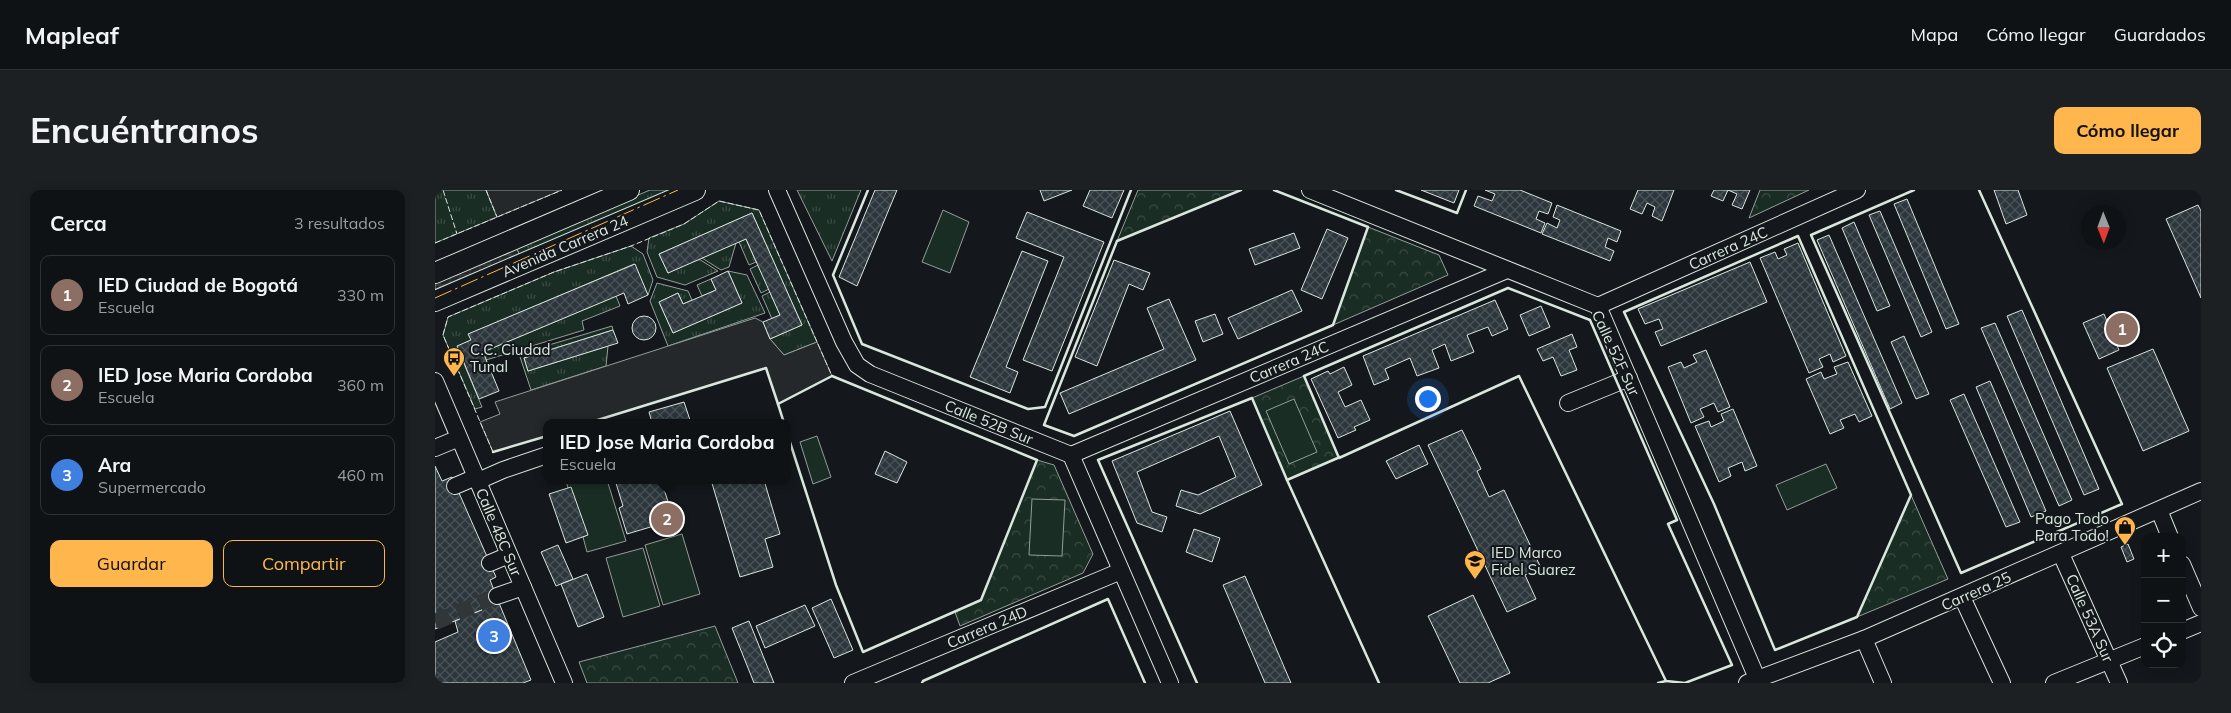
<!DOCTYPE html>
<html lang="es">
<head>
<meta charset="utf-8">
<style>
  body { margin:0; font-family:Mulish,sans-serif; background:#1d2022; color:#f1f3f6 }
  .controls { position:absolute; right:15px; bottom:15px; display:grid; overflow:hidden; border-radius:10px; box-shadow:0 2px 12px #0003 }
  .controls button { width:45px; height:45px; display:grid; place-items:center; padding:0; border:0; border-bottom:1px solid #2f3234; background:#0f1215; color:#f1f3f6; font:25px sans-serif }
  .compass { position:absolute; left:1646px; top:15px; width:45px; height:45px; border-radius:50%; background:#0f1215; box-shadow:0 2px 12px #0003; rotate:179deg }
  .you { position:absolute; left:992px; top:208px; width:18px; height:18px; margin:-12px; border:4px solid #fff; border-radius:50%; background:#1a73e8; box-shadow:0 0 0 8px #1a73e833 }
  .badge { display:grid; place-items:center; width:32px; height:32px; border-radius:50%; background:#ffb74d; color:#fff; font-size:16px; font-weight:700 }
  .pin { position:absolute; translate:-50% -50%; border:2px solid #fff; box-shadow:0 1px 5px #0006 }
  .popup { position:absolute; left:108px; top:229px; width:248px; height:65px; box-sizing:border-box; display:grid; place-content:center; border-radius:10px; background:#0f1215; filter:drop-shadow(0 1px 4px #0005); font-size:16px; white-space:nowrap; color:#9b9ea0 }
  .popup b { font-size:19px; color:#f1f3f6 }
  .popup::after { content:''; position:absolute; left:50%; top:100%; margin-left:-10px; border:10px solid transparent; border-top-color:#0f1215 }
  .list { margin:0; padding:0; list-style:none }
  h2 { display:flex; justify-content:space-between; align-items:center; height:65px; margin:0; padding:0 20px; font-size:21px }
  h2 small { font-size:16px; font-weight:400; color:#9b9ea0 }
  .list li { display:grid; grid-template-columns:32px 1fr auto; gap:15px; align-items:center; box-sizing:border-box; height:80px; margin:0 10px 10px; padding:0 10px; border:1px solid #2f3234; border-radius:10px }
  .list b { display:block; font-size:19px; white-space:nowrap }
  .list p { margin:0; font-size:16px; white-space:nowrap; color:#9b9ea0 }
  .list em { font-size:16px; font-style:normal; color:#9b9ea0 }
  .actions { display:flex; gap:10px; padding:15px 20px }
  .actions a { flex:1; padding:11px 0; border:1px solid #ffb74d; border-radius:10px; text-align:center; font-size:18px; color:#ffb74d }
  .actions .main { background:#ffb74d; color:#111 }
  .icon { flex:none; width:28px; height:28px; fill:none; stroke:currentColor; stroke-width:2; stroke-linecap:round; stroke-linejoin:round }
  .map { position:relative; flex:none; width:1766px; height:493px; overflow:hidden; border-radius:10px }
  header { display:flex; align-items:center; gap:30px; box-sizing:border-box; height:70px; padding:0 25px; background:#0f1215; border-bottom:1px solid #2f3234 }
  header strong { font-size:24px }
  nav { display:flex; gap:28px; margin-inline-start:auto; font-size:18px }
  .intro { display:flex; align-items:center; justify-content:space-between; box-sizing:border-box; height:120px; padding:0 30px }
  h1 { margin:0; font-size:35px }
  .button { padding:12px 22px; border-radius:10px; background:#ffb74d; color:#111; font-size:18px; font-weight:700 }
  main { display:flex; gap:30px; padding:0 30px }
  aside { flex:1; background:#0f1215; border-radius:10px; box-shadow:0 2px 12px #0003 }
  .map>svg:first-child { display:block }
  .grass { fill:url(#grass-tufts); stroke:#939e99 }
  .park { fill:url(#park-crowns); stroke:#939e99 }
  .pitch { fill:#1a2d24; stroke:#939e99 }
  .parking { fill:#24282b; stroke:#939e99 }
  .plaza { fill:url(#plaza-grid); stroke:#939e99 }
  .building { fill:url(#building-cross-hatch); stroke:#d8e6dc }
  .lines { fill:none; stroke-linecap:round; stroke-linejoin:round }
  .minor-tunnel { stroke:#313739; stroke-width:16; stroke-dasharray:16 8; stroke-linecap:butt }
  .minor-casing { stroke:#d8e6dc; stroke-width:18 }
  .major-casing { stroke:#d8e6dc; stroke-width:22 }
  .minor { stroke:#14181c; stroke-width:16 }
  .major { stroke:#14181c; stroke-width:20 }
  .fence { stroke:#d8e6dc; stroke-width:1; stroke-dasharray:6 2.5; stroke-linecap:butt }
  .wall { stroke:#d8e6dc; stroke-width:2.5 }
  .power { stroke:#ffb74d; stroke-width:1; stroke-dasharray:18 4 2.5 4; stroke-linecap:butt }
  .labels { text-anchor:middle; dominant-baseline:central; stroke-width:4; stroke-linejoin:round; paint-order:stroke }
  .street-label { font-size:15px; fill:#d8e6dc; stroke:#14181c }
  .poi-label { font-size:15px; fill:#d8e6dc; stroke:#14181c; text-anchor:start }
</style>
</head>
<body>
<header>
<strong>Mapleaf</strong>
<nav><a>Mapa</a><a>Cómo llegar</a><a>Guardados</a></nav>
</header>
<div class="intro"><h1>Encuéntranos</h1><a class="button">Cómo llegar</a></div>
<main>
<aside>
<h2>Cerca<small>3 resultados</small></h2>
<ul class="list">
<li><span class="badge" style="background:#8d6e63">1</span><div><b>IED Ciudad de Bogotá</b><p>Escuela</p></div><em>330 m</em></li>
<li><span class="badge" style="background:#8d6e63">2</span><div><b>IED Jose Maria Cordoba</b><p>Escuela</p></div><em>360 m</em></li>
<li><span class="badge" style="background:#3f7fe0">3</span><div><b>Ara</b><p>Supermercado</p></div><em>460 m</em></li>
</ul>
<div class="actions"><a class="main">Guardar</a><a>Compartir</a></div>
</aside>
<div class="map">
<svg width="1766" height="493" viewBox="0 0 1766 493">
  <defs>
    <pattern id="grass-tufts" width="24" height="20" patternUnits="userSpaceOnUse" patternTransform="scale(1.25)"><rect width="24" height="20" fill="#1a2d24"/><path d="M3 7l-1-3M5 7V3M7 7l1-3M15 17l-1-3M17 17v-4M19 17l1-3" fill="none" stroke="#3b4b43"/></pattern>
    <pattern id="park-crowns" width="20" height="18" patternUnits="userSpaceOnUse" patternTransform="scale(1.25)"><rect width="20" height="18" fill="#1a2d24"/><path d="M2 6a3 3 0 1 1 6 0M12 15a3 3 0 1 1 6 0" fill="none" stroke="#3b4b43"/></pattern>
    <pattern id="plaza-grid" width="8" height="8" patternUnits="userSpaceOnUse" patternTransform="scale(1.25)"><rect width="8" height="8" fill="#24282b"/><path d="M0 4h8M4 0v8" fill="none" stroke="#393d3f"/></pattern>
    <pattern id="building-cross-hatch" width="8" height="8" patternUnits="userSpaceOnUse" patternTransform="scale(1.25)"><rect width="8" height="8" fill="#2c363c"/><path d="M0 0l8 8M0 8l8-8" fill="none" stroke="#4a5358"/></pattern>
  </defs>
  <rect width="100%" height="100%" fill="#14181c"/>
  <g class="grass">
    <path d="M0,0H51L62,27L0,53Z"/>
    <path d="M215,0H247L86,68L81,57Z"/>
    <path d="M362,0H426L397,71Z"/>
    <path d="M284,11L324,20L382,152L349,165L335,149L367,135L317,23L224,64L233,83L264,69L283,81L250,95L222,87L212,62L214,48L249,34Z"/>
    <path d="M311,49L321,72L314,75L304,52Z"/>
    <path d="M301,53L294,77L286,80L267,68Z"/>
    <path d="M196,56L208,64L218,90L213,105L199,74L34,144L36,150L22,157L47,217L40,219L8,145L13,127L119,82Z"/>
    <path d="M323,75L334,99L326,103L315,79Z"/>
    <path d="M293,81L312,85L330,123L233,156L215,111L222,93L253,101L257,110L248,114L243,103L224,112L238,143L307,113Z"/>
    <path d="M276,89L281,100L267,106L262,95Z"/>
    <path d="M335,102L345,125L337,129L327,106Z"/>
    <path d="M181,106L185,116L147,131L149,140L51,170L48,162Z"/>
    <path d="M177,136L178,140L89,168L93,181L173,156L171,176L96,200L84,164Z"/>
  </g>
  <g class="park">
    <path d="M703,0H806L682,51Z"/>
    <path d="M1325,0H1374L1314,28Z"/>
    <path d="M933,37L1004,65L1013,85L898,135Z"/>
    <path d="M869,186L904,268L852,290L817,208Z"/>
    <path d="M602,270L619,275L658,364L648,383L525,436L520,422L546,410Z"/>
    <path d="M1476,305L1513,389L1422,427Z"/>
    <path d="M280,436L303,493H152L144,472Z"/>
  </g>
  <g class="pitch">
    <path d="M508,20L534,32L515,83L487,72Z"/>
    <path d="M859,209L882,262L854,274L831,221Z"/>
    <path d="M382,246L396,287L378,294L365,252Z"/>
    <path d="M1391,274L1402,298L1352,320L1341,295Z"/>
    <path d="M134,290H172L191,351L152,362L148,347L152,345L133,298L131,291Z"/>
    <path d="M597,309L630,310L627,366L594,365Z"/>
    <path d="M247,344L265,404L228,415L210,355Z"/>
    <path d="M208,358L225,416L188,427L171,368Z"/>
  </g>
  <g class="parking">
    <path d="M51,0H127L62,27Z"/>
    <path d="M320,128L328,132L335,149L349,165L382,152L397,186L343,214L331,178L153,233H112V246L58,262L45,232L65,224L60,212Z"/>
  </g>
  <path class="plaza" d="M81,57L86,68L0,104V90Z"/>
  <g class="building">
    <path d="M440,0H462L422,96L404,87Z"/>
    <path d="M605,0H637L609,11Z"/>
    <path d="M655,0H689L677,28L648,16Z"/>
    <path d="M986,0H1024L1019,13Z"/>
    <path d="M1050,0H1085L1117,13L1113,24L1104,21L1101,29L1110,33L1106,43L1039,16L1043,6L1057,11L1060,4Z"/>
    <path d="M1203,0H1239L1227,31L1217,26L1220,17L1212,13L1207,24L1195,19Z"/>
    <path d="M1279,0H1315L1307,19L1297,15L1302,4L1293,0L1288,11L1276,6Z"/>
    <path d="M1559,0H1583L1592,25L1571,34Z"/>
    <path d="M1472,9L1524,134L1511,139L1459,14Z"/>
    <path d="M1122,15L1186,41L1182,52L1173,48L1170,57L1179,61L1175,71L1107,44L1112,33L1122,38L1125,30L1118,27Z"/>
    <path d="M1763,15L1766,21V108L1731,29Z"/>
    <path d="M1445,21L1497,142L1486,147L1434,25Z"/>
    <path d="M592,22L669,52L617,181L588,170L629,67L581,48Z"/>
    <path d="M317,23L367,135L335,149L328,132L345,125L311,49L233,83L224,64Z"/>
    <path d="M1419,32L1455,116L1442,121L1407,38Z"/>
    <path d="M892,39L913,48L887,109L866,100Z"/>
    <path d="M859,43L865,58L820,75L814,59Z"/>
    <path d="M1394,45L1467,213L1455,219L1382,50Z"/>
    <path d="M1363,53L1411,166L1398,172L1395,164L1384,169L1388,177L1374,183L1325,68L1340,62L1343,69L1352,65L1349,59Z"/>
    <path d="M587,61L613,71L571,177L583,182L575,203L535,187Z"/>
    <path d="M679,70L715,83L708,100L694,94L662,176L640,167Z"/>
    <path d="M1315,72L1332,112L1226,156L1220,142L1228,139L1224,129L1210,134L1203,119Z"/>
    <path d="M200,74L213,105L193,114L189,103L48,162L64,201L44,209L22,156L36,150L33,144Z"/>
    <path d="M293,81L307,113L238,143L224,112L243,103L248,114L267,106L281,100L276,89Z"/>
    <path d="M857,100L867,121L803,149L793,128Z"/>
    <path d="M734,109L761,170L634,224L625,203L729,159L712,118Z"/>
    <path d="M1060,110L1073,139L1057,146L1053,137L1032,145L1039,162L1016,171L1010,154L997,160L1004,178L982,186L975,168L950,179L954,189L939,195L928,166Z"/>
    <path d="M1106,116L1115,137L1094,146L1085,125Z"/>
    <path d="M1587,120L1664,299L1649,305L1572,126Z"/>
    <path d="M780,124L788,144L768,152L760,131Z"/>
    <path d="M1669,124L1684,160L1664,169L1648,133Z"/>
    <circle cx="209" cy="138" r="12"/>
    <path d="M1560,133L1637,310L1624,316L1546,138Z"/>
    <path d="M178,140L183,153L93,181L89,168Z"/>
    <path d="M1137,144L1142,157L1134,160L1142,180L1126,186L1118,167L1108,171L1102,159Z"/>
    <path d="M1469,146L1494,204L1481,209L1456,152Z"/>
    <path d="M1718,159L1754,241L1708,261L1672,178Z"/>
    <path d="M1271,160L1295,217L1283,222L1279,213L1265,219L1269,227L1256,233L1233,177L1246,172L1249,178L1262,172L1258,165Z"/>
    <path d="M1413,172L1437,226L1424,232L1420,224L1405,230L1409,238L1395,244L1371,189L1386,182L1389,189L1402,184L1399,177Z"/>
    <path d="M909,177L917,195L903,202L910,217L926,210L935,230L919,237L921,240L903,248L876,189L893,181L895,184Z"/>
    <path d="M1555,191L1611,321L1596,327L1541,197Z"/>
    <path d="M1529,204L1585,332L1571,337L1515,210Z"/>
    <path d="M249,212L256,233H217L214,222Z"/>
    <path d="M1298,219L1322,276L1310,281L1307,272L1293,278L1296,286L1284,292L1260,236L1274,231L1276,237L1289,231L1286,224Z"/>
    <path d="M795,221L827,295L765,324L741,316L746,300L763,305L801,287L784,246L702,282L717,322L732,327L727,342L702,333L677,271Z"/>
    <path d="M1027,240L1046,279L1042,281L1054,307L1069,300L1106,378L1090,385L1101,409L1072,422L993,255Z"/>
    <path d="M984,255L993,274L961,289L951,271Z"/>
    <path d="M450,261L472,272L462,293L440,284Z"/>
    <path d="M0,276L7,291L17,287L61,387L55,390L64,413L0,439Z"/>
    <path d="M180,290H226L239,330L192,344L184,318L188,316Z"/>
    <path d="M276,290H329L345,344L330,349L338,377L305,387Z"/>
    <path d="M136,297L153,345L131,353L114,304Z"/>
    <path d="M759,339L785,348L777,372L751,362Z"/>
    <path d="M1693,354L1699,369L1692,372L1686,357Z"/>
    <path d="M123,355L138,389L121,396L106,362Z"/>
    <path d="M152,384L169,427L143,437L126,394Z"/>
    <path d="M810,386L856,493H830L788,395Z"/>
    <path d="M1038,405L1075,483L1053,493H1025L993,426Z"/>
    <path d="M396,409L418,460L399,468L377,418Z"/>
    <path d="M64,413L96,490L88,493H0V452L23,442L20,431Z"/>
    <path d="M370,415L380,436L330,458L321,436Z"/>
    <path d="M314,431L339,493H319L297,438Z"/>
  </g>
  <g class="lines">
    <path class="minor-tunnel" d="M0,432L62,406"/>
    <g class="minor-casing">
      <g id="minor">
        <path d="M342,0L409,152L422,175L435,184L636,265L735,493"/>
        <path d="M875,0L1163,116L1324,493"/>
        <path d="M1163,116L1422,0"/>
        <path d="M0,191L129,493"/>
        <path d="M1133,213L1194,188"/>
        <path d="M0,258L24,248"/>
        <path d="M636,265L1072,80"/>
        <path d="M43,291L68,280L112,265"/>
        <path d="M20,296L41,287"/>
        <path d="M1724,320L1735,347"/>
        <path d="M1626,364L1684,493"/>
        <path d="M55,373L74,365"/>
        <path d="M1747,374L1766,418"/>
        <path d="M62,406L88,397"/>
        <path d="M1527,407L1567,493"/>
        <path d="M1747,441L1766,433"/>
        <path d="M1429,449L1448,493"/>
        <path d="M418,493L686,381"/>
        <path d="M1312,493L1429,449L1766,301"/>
        <path d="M1619,493L1710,456"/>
      </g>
    </g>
    <g class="major-casing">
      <g id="major">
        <path d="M0,83L194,0"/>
        <path d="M0,111L260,0"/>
      </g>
    </g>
    <use href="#minor" class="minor"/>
    <use href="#major" class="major"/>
    <g class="fence">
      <path d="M8,0L22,44"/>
      <path d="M51,0L62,27"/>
      <path d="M0,53L127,0"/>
      <path d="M58,262L8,145L13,127L119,82L196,56L249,34L284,11L324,20L397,186"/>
    </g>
    <g class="wall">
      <path d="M433,0L398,85L427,154L593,219L610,217L696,0"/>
      <path d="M806,0L682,51L609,235L639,246L898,135L933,37L839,0"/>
      <path d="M961,0L1022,23L1031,0"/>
      <path d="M1479,0L1376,45L1526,383L1687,314L1544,0"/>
      <path d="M1363,46L1476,305L1422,427L1340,460L1279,314L1189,122Z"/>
      <path d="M1073,98L1155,130L1242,330L1233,334L1297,475L1250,493L1231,491L1084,186L904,268L869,186Z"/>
      <path d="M153,233L331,178L343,214"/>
      <path d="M349,233L343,214L397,186L602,270L546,410L428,462L401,395L352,243"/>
      <path d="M58,262L112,246"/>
      <path d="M905,267L852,290L944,493"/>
      <path d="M487,493L488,491L673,409L710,493"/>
      <path d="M762,493L663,270L817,208L852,290"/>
      <path d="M1223,493L1231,491"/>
    </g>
    <path class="power" d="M0,108L243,0"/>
  </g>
  <defs>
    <g id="bus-pin" transform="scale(1.125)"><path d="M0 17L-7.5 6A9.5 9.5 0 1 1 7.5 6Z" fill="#ffb74d" stroke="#14181c"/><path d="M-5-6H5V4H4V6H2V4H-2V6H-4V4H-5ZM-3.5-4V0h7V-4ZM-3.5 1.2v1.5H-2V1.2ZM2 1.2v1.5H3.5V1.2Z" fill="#111"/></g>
    <g id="shop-pin" transform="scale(1.125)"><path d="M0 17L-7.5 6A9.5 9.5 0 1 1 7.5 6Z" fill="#ffb74d" stroke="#14181c"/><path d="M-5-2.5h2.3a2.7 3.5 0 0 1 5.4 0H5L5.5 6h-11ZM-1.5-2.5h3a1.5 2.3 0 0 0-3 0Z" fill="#111"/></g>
    <g id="school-pin" transform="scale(1.125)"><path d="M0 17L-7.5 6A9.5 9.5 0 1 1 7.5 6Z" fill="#ffb74d" stroke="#14181c"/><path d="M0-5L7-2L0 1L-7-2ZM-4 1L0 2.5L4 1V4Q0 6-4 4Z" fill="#111"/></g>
  </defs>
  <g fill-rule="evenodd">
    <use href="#bus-pin" x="19" y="168"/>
    <use href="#shop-pin" x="1690" y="337"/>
    <use href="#school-pin" x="1040" y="371"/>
  </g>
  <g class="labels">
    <g class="street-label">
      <text transform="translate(130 56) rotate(-23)">Avenida Carrera 24</text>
      <text transform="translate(1293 58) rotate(-24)">Carrera 24C</text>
      <text transform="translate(1181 163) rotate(65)">Calle 52F Sur</text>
      <text transform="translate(854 172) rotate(-23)">Carrera 24C</text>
      <text transform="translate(554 232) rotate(22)">Calle 52B Sur</text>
      <text transform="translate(64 342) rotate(67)">Calle 48C Sur</text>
      <text transform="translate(1541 401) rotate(-24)">Carrera 25</text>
      <text transform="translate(1655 428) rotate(66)">Calle 53A Sur</text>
      <text transform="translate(552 437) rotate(-23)">Carrera 24D</text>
    </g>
    <g class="poi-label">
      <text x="35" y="159">C.C. Ciudad<tspan x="35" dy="17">Tunal</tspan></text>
      <text x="1674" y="328" text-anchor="end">Pago Todo<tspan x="1674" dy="17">Para Todo!</tspan></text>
      <text x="1056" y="362">IED Marco<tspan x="1056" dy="17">Fidel Suarez</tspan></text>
    </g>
  </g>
</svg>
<div class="controls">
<button>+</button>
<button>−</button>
<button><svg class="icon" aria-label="locate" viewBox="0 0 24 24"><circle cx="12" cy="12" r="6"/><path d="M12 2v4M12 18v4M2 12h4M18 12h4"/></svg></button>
</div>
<svg class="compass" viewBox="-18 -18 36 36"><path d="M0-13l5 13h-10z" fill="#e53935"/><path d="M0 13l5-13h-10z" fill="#9b9ea0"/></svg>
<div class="you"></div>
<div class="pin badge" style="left:1687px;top:139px;background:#8d6e63">1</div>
<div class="pin badge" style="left:232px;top:329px;background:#8d6e63">2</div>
<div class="popup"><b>IED Jose Maria Cordoba</b>Escuela</div>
<div class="pin badge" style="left:59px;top:446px;background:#3f7fe0">3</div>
</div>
</main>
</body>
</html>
